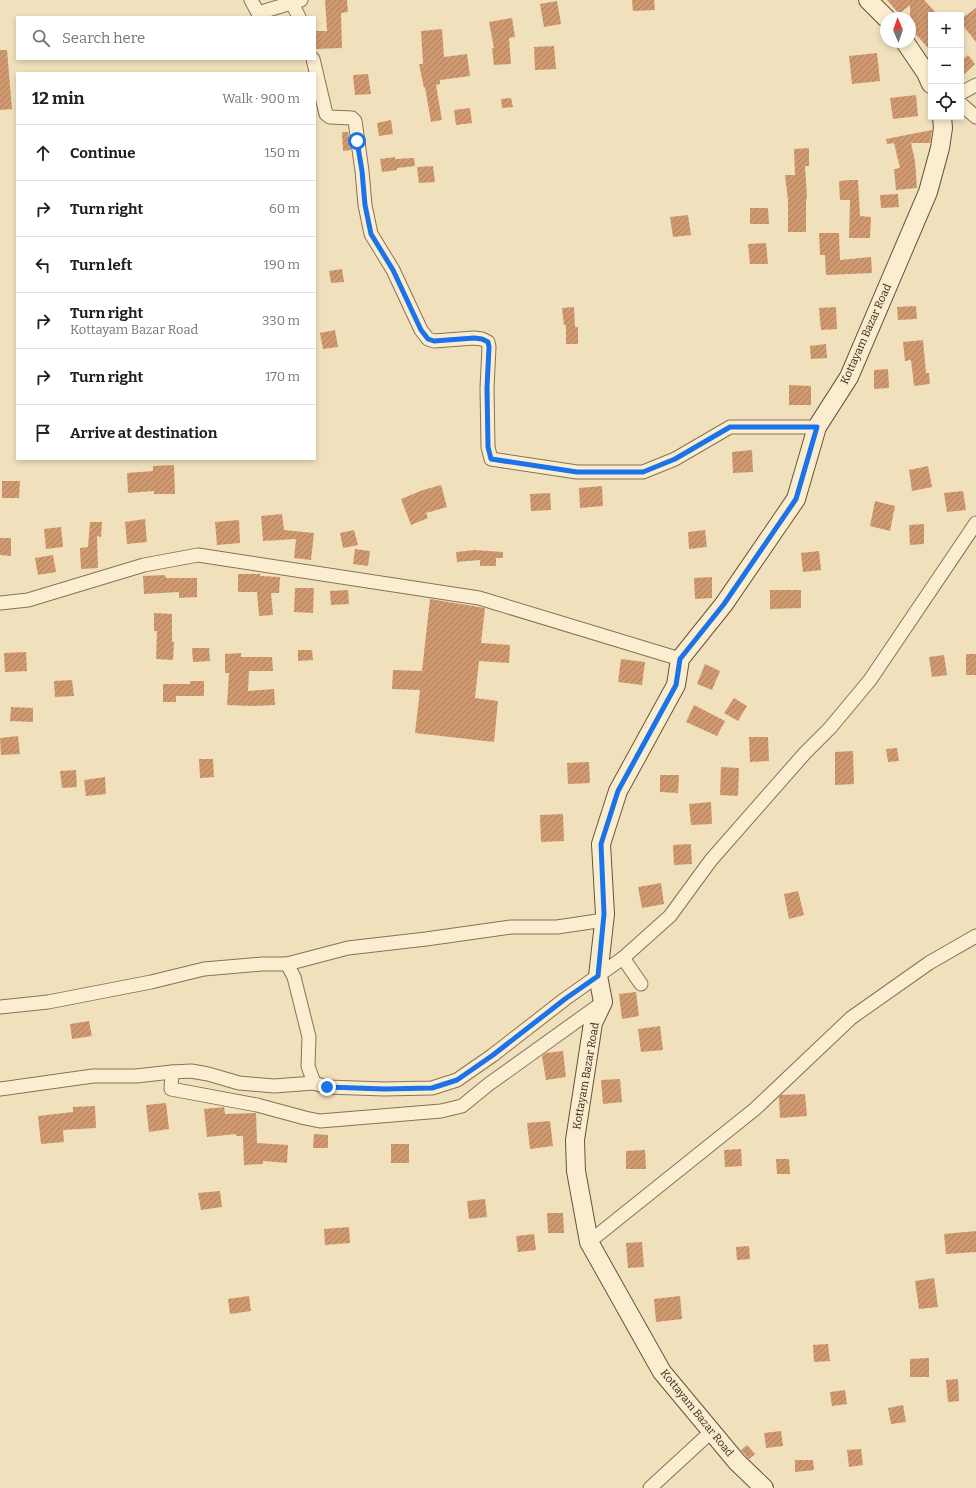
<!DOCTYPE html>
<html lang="en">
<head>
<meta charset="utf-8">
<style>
  body { margin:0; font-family:Bitter,serif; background:#f6f6f6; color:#202124 }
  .controls { position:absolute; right:12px; top:12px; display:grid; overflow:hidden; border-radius:0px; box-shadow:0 2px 6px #0003 }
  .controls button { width:36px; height:36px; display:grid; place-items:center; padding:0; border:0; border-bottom:1px solid #e0e0e0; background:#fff; color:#202124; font:20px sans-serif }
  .compass { position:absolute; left:880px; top:12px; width:36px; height:36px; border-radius:50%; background:#fff; box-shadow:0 2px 6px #0003; rotate:358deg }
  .stop { position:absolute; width:12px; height:12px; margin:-9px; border:3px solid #1a73e8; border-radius:50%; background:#fff }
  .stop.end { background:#1a73e8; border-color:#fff; box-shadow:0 1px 4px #0008 }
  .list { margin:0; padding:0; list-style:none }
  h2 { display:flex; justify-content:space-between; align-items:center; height:52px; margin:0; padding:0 16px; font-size:17px }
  h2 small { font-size:13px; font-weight:400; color:#757577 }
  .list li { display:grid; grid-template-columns:26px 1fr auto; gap:12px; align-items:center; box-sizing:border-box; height:56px; padding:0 16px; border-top:1px solid #e0e0e0 }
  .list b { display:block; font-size:15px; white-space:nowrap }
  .list p { margin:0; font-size:13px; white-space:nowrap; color:#757577 }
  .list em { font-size:13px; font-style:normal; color:#757577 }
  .icon { flex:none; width:22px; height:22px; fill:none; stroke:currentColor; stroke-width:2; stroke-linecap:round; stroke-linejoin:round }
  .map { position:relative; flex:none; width:976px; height:1488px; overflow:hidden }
  .search { position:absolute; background:#fff; box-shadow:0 2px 6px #0003; left:16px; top:16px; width:300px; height:44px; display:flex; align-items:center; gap:10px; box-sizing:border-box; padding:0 14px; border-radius:0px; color:#757577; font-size:15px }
  .panel { position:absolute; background:#fff; box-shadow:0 2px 6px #0003; left:16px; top:72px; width:300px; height:388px; border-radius:0px }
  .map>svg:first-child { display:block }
  .building { fill:url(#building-hatch) }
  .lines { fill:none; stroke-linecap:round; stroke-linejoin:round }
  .minor-casing { stroke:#887155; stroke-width:15 }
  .secondary-casing { stroke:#6a5238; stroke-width:20 }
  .minor { stroke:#fbeed0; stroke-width:13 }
  .secondary { stroke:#fbeed0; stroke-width:18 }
  .route { stroke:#1a73e8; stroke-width:5 }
  .labels { text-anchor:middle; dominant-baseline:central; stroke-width:3; stroke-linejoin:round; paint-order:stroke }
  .street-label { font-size:11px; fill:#37281b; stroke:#f7ebcc }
</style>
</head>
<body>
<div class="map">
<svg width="976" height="1488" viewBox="0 0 976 1488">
  <defs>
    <pattern id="building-hatch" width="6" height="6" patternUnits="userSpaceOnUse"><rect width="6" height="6" fill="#d09970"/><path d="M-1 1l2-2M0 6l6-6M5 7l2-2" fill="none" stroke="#aa7d5b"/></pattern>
  </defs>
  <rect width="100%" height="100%" fill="#f0e1bc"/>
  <g class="building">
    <path d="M325,0H347L348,12L341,13L342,48L315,49V31H327Z"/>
    <path d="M632,0H654L655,10L633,11Z"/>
    <path d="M887,0H924L938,15H931V51L910,28V5L899,14Z"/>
    <path d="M557,1L561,24L544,27L540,4Z"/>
    <path d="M976,8V42L961,23V19Z"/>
    <path d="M512,18L515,37L509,38L511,64L494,65L492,48H494L489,22Z"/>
    <path d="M442,29L444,57L467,54L470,76L440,80V84L436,85L442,120L431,122L425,87L424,88L419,64H423L421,31Z"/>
    <path d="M554,46L556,69L535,70L534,47Z"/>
    <path d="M0,50H7L12,109L0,110Z"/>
    <path d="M877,53L880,81L852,84L849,56Z"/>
    <path d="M968,55L975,64L961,77V61Z"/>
    <path d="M368,74L371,94L355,95L353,75Z"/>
    <path d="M916,95L918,116L893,119L890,98Z"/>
    <path d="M511,98L513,107L502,108L501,99Z"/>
    <path d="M470,108L472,123L456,125L454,110Z"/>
    <path d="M391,120L393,134L379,136L377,123Z"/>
    <path d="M932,130L930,143H911L915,161L917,188L896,190L894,169L900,168L894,143L887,144L886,139Z"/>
    <path d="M342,132H348L351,150L343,151Z"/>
    <path d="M809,148V166H805L807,199H806V232H788V200L785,175H795L794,149Z"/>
    <path d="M395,157V159L414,158L415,166L397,168V170L382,172L380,159Z"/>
    <path d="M433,166L435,182L419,183L417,167Z"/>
    <path d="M850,180H858L860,216L871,217L870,238H849L850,200H840L839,181Z"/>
    <path d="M898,194L899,207L881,208L880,195Z"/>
    <path d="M750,208H768L769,224H750Z"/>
    <path d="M688,215L691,235L673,237L670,217Z"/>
    <path d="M819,233H839L840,260L871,257L872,273L826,275L825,255H820Z"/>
    <path d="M766,243L768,264H750L748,244Z"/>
    <path d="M342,269L344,282L331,283L329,271Z"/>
    <path d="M916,306L917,319L898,320L897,307Z"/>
    <path d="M574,307L575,327H578V344H566V325H564L562,308Z"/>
    <path d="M836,307L837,329L821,330L819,308Z"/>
    <path d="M335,330L338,347L323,349L320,333Z"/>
    <path d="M923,340L926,373H929L930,384L914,386L911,360L905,361L903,342Z"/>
    <path d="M826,344L827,358L811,359L810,346Z"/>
    <path d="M888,369L889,388L874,389V370Z"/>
    <path d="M789,385L811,386V405H789Z"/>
    <path d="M752,450L753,472L733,473L732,452Z"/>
    <path d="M174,465L175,494H154V491L128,493L127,473L153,471V466Z"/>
    <path d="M928,466L932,487L912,491L909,470Z"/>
    <path d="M2,481H20L19,498H2Z"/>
    <path d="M441,485L447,507L426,513L428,518L411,525L401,499L423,490Z"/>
    <path d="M602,486L603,506L580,508L579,488Z"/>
    <path d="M963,491L966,510L947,512L944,493Z"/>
    <path d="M550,493L551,510L531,511L530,494Z"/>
    <path d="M875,501L895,506L890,531L870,526Z"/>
    <path d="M282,514L284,530L314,533L311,560L294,558L296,539L263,541L261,516Z"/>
    <path d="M145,519L147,542L127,544L125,522Z"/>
    <path d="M239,520L240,543L217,545L215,522Z"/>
    <path d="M90,522H102L101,537L97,536L98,568L81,569L80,548L88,547Z"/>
    <path d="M924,524V544L910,545L909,525Z"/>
    <path d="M61,527L63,547L46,549L44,529Z"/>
    <path d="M354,530L358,545L343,548L340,533Z"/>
    <path d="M705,530L707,547L689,549L688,532Z"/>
    <path d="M0,538H11V556L0,555Z"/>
    <path d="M355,549L370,551L368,566L353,564Z"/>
    <path d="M475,550L503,552V558H496V566H480V560L457,562L456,552Z"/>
    <path d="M819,551L821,570L803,572L801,553Z"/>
    <path d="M53,555L56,572L38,575L35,558Z"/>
    <path d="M238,574H260V576L280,577L279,593H271L273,615L259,616L257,592H238Z"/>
    <path d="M165,575L166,578H197V597L179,598V592L144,594L143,576Z"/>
    <path d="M712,577V598L695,599L694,578Z"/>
    <path d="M295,588H314L313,613L294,612Z"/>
    <path d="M348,590L349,604L331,605L330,591Z"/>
    <path d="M770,590H801V608L770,609Z"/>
    <path d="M430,599L485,608L481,643L510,645L509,663L479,661L475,698L498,701L494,742L415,733L420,690L392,689L393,670L422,671Z"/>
    <path d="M154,613L172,614V642H174L173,660L156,659L157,631H154Z"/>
    <path d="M192,648H209L210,661L193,662Z"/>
    <path d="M298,650H312L313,660L298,661Z"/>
    <path d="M26,652L27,671L5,672L4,653Z"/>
    <path d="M241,653V657H272L273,671H249L248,691L274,689L275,705L252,706L227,705L229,673H225V654Z"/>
    <rect x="966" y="654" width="10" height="21"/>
    <path d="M944,655L947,675L932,677L929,657Z"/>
    <path d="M621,659L645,662L642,685L618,682Z"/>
    <path d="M705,664L720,671L712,690L697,684Z"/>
    <path d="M72,680L74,696L55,697L54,681Z"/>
    <path d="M190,681H204V696H176V702H163V684H190Z"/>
    <path d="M734,698L747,706L738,721L724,713Z"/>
    <path d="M694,705L725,721L717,736L686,722Z"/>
    <path d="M11,707L33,708V722L10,721Z"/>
    <path d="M18,736L20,754L1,755L0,738Z"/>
    <path d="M749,737H768L769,761L750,762Z"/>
    <path d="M897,748L899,761L888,762L886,749Z"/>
    <path d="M853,751L854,784L835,785V752Z"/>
    <path d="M199,759H213L214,777L200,778Z"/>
    <path d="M589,762L590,783L568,784L567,763Z"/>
    <path d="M721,767L739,768L738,796L720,795Z"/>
    <path d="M76,770L77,787L62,788L60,771Z"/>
    <path d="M660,775H679L678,793L660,792Z"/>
    <path d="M105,777L106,794L86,796L84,780Z"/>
    <path d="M711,802L712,824L691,825L689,804Z"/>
    <path d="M563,814L564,841L541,842L540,815Z"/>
    <path d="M691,844L692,864L674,865L673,845Z"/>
    <path d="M661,883L664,904L642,908L638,887Z"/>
    <path d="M798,891L804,915L789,919L784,894Z"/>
    <path d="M636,992L639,1016L622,1019L619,994Z"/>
    <path d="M89,1021L92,1036L72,1039L70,1024Z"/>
    <path d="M660,1026L663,1050L641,1052L638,1029Z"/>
    <path d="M563,1051L566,1077L546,1080L542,1056L546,1053Z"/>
    <path d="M620,1079L622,1102L603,1104L601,1080Z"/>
    <path d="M805,1094L807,1116L780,1118L779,1097L781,1095Z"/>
    <path d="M166,1103L169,1129L149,1132L146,1105Z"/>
    <path d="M95,1106L96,1128L63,1130L64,1142L41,1144L38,1116L73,1112V1107Z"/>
    <path d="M224,1107L225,1114L256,1113L257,1143L288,1145L287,1163L263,1161V1164L244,1165L243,1136H236V1134L207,1137L204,1109Z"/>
    <path d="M550,1121L553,1146L530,1149L527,1123Z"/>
    <path d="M314,1134L328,1135V1148H313Z"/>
    <rect x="391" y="1144" width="18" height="19"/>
    <path d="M741,1149L742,1166L725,1167L724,1150Z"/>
    <path d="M645,1150L646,1169H626V1151Z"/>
    <path d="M776,1159H789L790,1174H777Z"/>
    <path d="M220,1191L222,1207L201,1210L198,1193Z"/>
    <path d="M485,1199L487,1217L469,1219L467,1201Z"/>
    <path d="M547,1213H563L564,1233H548Z"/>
    <path d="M349,1227L350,1243L325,1245L324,1229Z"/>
    <path d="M976,1231V1252L946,1254L944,1234Z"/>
    <path d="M534,1234L536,1250L518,1252L516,1236Z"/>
    <path d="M642,1242L644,1267L628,1268L626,1243Z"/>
    <path d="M749,1246L750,1259L737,1260L736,1247Z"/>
    <path d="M934,1278L938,1307L919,1309L915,1281Z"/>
    <path d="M249,1296L251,1311L230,1314L228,1299Z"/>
    <path d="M680,1296L682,1319L656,1322L654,1299Z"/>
    <path d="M828,1344L830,1361L814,1362L813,1345Z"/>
    <path d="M929,1358V1377H910V1359Z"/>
    <path d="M958,1379L959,1401L948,1402L946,1380Z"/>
    <path d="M845,1390L847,1404L832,1406L830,1392Z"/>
    <path d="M903,1405L906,1422L891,1424L888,1408Z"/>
    <path d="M781,1431L783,1446L766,1448L764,1433Z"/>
    <path d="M747,1445L755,1454L749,1459L741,1450Z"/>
    <path d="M861,1449L863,1465L849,1467L847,1450Z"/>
    <path d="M795,1460H813L814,1470L795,1472Z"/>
  </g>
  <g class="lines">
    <g class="minor-casing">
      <g id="minor">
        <path d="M251,0L258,13L301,0"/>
        <path d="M292,3L299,17"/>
        <path d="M313,59L326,114L330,117L352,118L355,121L362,171L365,205L371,234L393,270L421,330L428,339L434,341L474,338L482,339L488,342L489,347L487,388L488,447L491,459L577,472H643L675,459L730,427H817"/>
        <path d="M961,93L976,85"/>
        <path d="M961,104L976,117"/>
        <path d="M0,603L28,600L144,565L198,555L479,598L680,659"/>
        <path d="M623,958L641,984"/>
        <path d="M287,964L348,948L426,939L511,927H557L604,920"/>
        <path d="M0,1007L48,1002L151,982L204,969L262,964H287L294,977L309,1037L308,1066L314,1083"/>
        <path d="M172,1072L171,1089L257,1105L305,1118L320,1121L441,1111L462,1106L489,1084L602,1003"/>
        <path d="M0,1089L93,1076H136L172,1072L191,1071L208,1074L239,1083L274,1086L314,1083L327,1087L384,1089L432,1088L457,1080L493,1055L565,999L623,958L670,916L711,860L805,753L830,728L870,680L976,523"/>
        <path d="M589,1242L755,1109L851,1018L929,963L976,936"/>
        <path d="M650,1488L712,1431"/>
      </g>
    </g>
    <g class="secondary-casing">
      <g id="secondary">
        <path d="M868,0L886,18"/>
        <path d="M905,42L926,73L931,84"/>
        <path d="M764,1488L737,1462L662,1372L589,1242L576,1171L575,1140L593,1023L603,1002L598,976L605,914L601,844L618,791L676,685L680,659L724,604L796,499L817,427L849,377L928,192L940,148L943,128L942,117"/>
      </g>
    </g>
    <use href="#minor" class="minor"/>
    <use href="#secondary" class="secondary"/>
  </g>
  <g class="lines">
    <path class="route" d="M327,1087L384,1089L432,1088L457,1080L493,1055L565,999L598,976L604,914L601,844L618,791L676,685L680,659L724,604L796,499L817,427H730L675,459L643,472H577L491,459L488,447L487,388L489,347L488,342L482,339L474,338L434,341L428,339L421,330L393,270L371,234L365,205L362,171L357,141"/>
  </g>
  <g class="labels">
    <g class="street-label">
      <text transform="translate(866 334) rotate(-66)">Kottayam Bazar Road</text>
      <text transform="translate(586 1076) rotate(-80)">Kottayam Bazar Road</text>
      <text transform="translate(697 1413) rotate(51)">Kottayam Bazar Road</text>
    </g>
  </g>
</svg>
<div class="controls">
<button>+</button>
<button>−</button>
<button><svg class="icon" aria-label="locate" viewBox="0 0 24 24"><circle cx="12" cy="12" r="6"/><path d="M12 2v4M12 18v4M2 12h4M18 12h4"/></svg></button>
</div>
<svg class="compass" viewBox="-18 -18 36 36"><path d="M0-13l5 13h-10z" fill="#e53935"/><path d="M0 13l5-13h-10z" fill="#757577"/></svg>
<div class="stop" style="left:357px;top:141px"></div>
<div class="stop end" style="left:327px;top:1087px"></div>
<div class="search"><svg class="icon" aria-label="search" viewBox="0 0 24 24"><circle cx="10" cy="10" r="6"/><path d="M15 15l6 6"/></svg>Search here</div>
<section class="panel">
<h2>12 min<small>Walk · 900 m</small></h2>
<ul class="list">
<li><svg class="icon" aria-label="ahead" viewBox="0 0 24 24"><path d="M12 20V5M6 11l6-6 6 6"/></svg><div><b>Continue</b></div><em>150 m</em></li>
<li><svg class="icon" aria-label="right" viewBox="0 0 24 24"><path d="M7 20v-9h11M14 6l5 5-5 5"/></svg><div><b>Turn right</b></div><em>60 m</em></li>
<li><svg class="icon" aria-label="left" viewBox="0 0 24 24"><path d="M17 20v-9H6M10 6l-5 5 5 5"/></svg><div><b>Turn left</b></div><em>190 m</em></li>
<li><svg class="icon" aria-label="right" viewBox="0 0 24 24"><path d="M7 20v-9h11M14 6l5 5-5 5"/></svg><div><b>Turn right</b><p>Kottayam Bazar Road</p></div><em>330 m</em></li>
<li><svg class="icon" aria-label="right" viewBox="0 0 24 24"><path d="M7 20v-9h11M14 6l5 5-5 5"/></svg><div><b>Turn right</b></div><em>170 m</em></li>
<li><svg class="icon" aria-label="arrive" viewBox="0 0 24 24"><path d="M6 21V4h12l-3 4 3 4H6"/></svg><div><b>Arrive at destination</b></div></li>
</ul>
</section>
</div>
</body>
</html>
